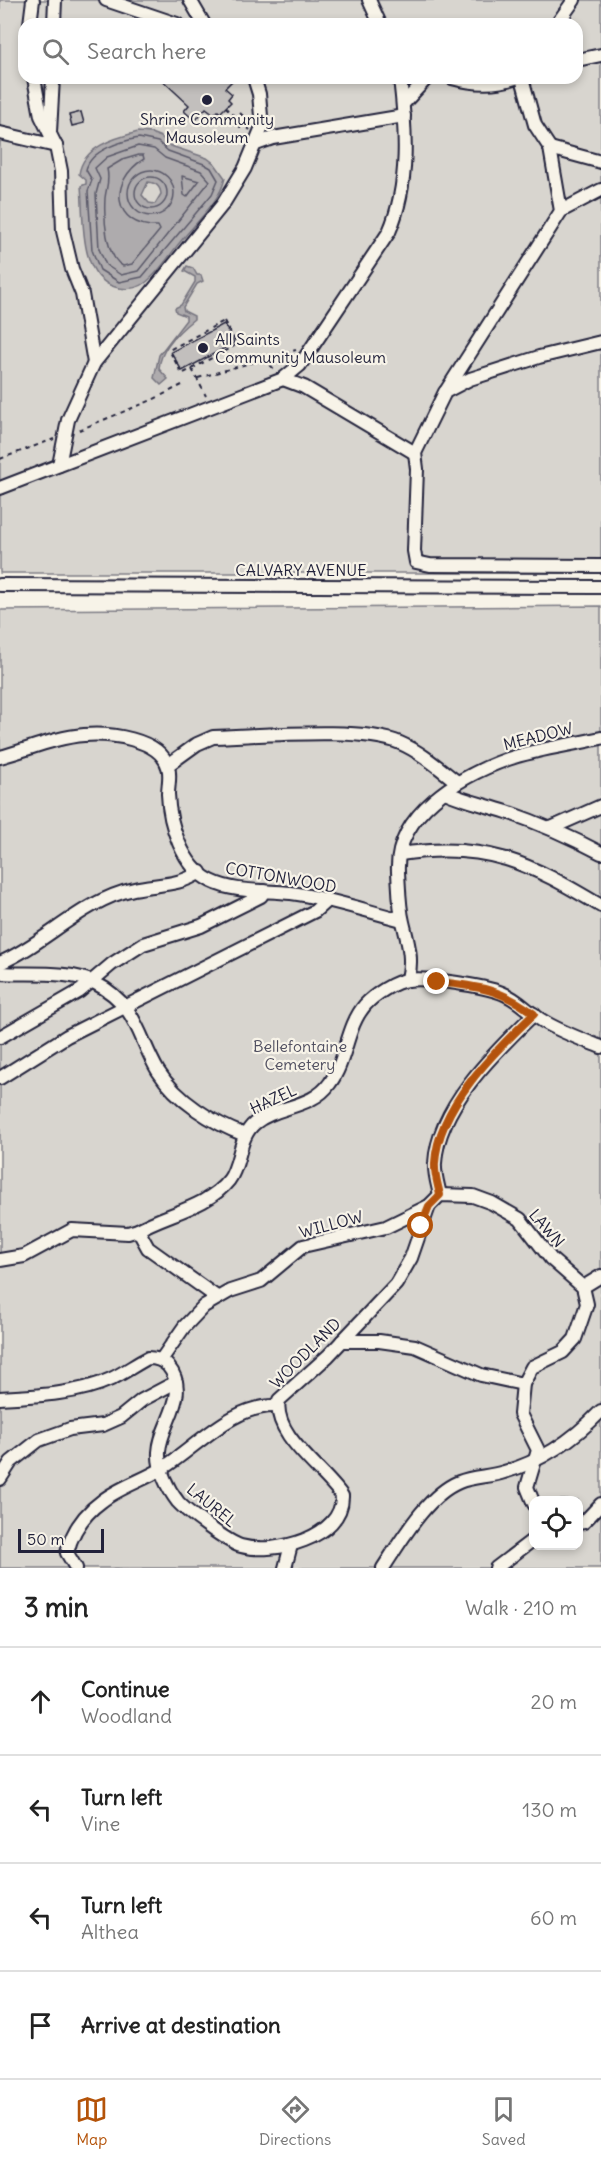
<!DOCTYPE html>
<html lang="en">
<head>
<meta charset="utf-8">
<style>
  body { margin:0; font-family:Delius,sans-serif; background:#f6f6f6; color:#222 }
  .controls { position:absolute; right:18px; bottom:18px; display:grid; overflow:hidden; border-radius:12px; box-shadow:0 3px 9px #0003 }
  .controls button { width:54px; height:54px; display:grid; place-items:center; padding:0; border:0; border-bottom:2px solid #e0e0e0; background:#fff; color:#222; font:30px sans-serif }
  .scale { position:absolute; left:18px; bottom:15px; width:86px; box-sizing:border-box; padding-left:6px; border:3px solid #22223b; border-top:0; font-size:16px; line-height:21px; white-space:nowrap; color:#22223b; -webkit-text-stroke:4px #f7f3e8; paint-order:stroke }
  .stop { position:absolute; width:18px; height:18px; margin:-14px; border:4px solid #b45309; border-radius:50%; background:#fff }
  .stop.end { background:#b45309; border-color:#fff; box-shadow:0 2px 6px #0008 }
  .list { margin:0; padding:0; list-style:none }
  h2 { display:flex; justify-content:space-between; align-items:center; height:78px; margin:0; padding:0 24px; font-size:26px }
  h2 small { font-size:20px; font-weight:400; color:#767676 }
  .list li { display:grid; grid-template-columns:39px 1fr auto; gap:18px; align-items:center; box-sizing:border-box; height:108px; padding:0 24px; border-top:2px solid #e0e0e0 }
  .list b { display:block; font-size:22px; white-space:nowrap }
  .list p { margin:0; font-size:20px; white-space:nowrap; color:#767676 }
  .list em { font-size:20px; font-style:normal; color:#767676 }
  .icon { flex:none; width:33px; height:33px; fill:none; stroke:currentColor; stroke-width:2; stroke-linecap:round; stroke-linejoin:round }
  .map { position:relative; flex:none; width:601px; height:1568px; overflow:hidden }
  .search { position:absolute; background:#fff; box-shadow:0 3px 9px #0003; left:18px; right:18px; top:18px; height:66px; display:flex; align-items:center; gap:15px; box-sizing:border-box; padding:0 21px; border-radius:18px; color:#767676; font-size:22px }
  .sheet { height:510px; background:#fff }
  nav { display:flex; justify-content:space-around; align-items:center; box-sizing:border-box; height:84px; border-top:2px solid #e0e0e0; background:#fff; font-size:16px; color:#767676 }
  nav a { display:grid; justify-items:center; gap:3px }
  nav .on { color:#b45309 }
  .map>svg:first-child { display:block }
  .green { fill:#d8d5cf; stroke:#7d7c85; stroke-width:1.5; fill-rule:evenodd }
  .water { fill:#aeabad; stroke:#76747f; stroke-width:1.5; fill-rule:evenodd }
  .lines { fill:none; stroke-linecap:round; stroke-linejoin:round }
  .shore { stroke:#5a5969; stroke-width:1.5 }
  .building { fill:#c2bfbd; stroke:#22223b; stroke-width:1.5 }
  .minor-casing { stroke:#22223b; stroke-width:16 }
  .path { stroke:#22223b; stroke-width:2; stroke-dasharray:4.5 4.5; stroke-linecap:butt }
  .minor { stroke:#f7f3e8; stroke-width:12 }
  .route { stroke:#b45309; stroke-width:8 }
  .poi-dot { fill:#22223b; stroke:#f7f3e8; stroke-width:2 }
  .labels { text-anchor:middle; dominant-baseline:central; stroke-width:4.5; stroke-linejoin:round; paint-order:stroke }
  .poi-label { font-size:16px; fill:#22223b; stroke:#f7f3e8 }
  .street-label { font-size:16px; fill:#22223b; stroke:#f7f3e8 }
  .park-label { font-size:16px; fill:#504f60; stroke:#f7f3e8 }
</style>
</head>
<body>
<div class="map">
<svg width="601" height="1568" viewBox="0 0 601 1568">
  <rect width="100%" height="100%" fill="#f7f3e8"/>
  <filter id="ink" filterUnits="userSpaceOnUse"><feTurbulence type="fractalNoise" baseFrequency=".0167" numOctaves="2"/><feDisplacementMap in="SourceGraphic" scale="12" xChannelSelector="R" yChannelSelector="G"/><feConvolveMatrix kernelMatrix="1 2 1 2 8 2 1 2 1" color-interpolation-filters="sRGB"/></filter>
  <g filter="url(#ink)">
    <g class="green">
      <path d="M0,0H601V573H0ZM24,24H577V78H24Z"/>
      <path d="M601,606V1568H0V610ZM534,1500H578V1546H534Z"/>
    </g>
    <g class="water">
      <path d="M138,132L151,133L161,137L171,146L207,158L215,164L225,178C220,202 196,222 181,241C170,254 159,273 145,283C137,289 124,290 115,287C78,276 84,217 81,186L86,184V180L79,174C83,147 114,138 138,132ZM148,182C156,183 160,186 161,194L155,204L149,203L142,195Z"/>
      <path d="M187,266L193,268L197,275H201L203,281L197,284L183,307L184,311L194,316V319C180,330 160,348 159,369L168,379L161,385L154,378L159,355L186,320V316L176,312L175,308L181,305L195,282V277L184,271Z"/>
    </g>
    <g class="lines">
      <g class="shore">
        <path d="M139,138L158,142L168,151L204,164L211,168L218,180L212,194L142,277L119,282L100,270L92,250L88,191L92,180L86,170C90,150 122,141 139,138Z"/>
        <path d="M138,146L154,149L165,158L201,171L210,181L138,271L121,275L106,265L99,249L96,194L100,179L95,168L107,157Z"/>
        <path d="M139,155H143L144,159C108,181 112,227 158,226L160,230L132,264L123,266C105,257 104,217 105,198C106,188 110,181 107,169L122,160Z"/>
        <circle cx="151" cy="193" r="23"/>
        <path d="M182,176L199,181L187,197L184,195Z"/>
        <circle cx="151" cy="193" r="16"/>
      </g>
    </g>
    <g class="building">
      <path d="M160,78H235L225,88L232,94L228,99L231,102L220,113L218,111L214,114L206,108L195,121L184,111L189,105Z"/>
      <path d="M81,112L84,123L72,126L69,115Z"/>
      <path d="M224,324L234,343L182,371L171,352Z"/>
    </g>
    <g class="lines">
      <g class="minor-casing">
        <g id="minor">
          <path d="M106,0L177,24"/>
          <path d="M190,0L204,24"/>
          <path d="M369,0L380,24"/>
          <path d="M30,24L33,0"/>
          <path d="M54,24L55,0"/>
          <path d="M557,24L574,0"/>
          <path d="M577,60L601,55"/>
          <path d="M34,78L41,116L56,146L61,171L63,231L72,269L82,294L94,363"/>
          <path d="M452,78C474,84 494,85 515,78"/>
          <path d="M403,104L427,78"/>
          <path d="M50,132L53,78"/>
          <path d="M0,133L56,146"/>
          <path d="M256,144L273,138L404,116"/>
          <path d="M550,148L601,162"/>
          <path d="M561,211L601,190"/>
          <path d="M601,342L539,357L470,379L445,392L415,453L417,469L414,551L416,562L430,565L601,566"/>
          <path d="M283,379L304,387L415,453"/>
          <path d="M446,391L561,211L550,148L535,125L522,78"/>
          <path d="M59,465L68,420L94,363L223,204L245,168L262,127L259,94L254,78"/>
          <path d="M0,488L283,379L300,365L389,232C410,184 406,129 400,78"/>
          <path d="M0,585L601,587"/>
          <path d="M0,757C27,750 56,737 84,735C108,733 160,738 168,767C171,775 168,785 168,794C169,823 182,867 211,881C235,893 265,890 291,893C329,898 366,911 402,920"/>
          <path d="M168,765L197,744L213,737C258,736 362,726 400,743C421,752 439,768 457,782"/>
          <path d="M445,792C465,801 486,805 507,812C539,823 571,837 601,853"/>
          <path d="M551,828L601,806"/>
          <path d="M400,854C487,841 529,863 601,906"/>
          <path d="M0,963C46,943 83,900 134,889C157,884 180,886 200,872"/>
          <path d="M0,973C29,975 69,970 95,983C137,1004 138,1037 158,1071C177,1101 213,1123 245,1135"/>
          <path d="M408,979C413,958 408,943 403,922C399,906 399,888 398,872C395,814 460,776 508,759C537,749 571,745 601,738"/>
          <path d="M0,1037L80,991L112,964L143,944L201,926L261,896L264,891"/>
          <path d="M0,1078L67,1036L315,911L326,901"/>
          <path d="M440,1195C438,1185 434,1173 435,1163C438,1106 496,1051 534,1014"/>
          <path d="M138,1230L148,1248L218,1298"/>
          <path d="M0,1260L24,1256L72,1230L128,1233L138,1230C167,1213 207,1208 229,1180C241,1164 238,1137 255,1123C277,1105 312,1109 330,1083C347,1060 346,1027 365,1005C374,995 395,981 408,980C427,977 484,986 502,993C518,999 528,1012 543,1021C561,1032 581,1039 601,1047"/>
          <path d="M583,1287L601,1276"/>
          <path d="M342,1341H379L415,1346L481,1375L523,1384"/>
          <path d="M161,1360L184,1327L204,1306L230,1291L261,1281L303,1246L386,1227L429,1206L440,1195L473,1196L492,1203L520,1219L551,1259L583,1287L587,1304L575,1339L563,1352L532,1367L523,1384L520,1414L538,1450L527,1487L534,1504"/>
          <path d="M0,1398C36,1396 79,1394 111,1379C124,1373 136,1364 148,1358C156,1358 163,1360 168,1366C192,1395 160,1423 159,1452C158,1470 168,1489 178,1502C187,1512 229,1543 241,1546C274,1555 343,1538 342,1496C324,1469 272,1435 279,1400L328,1356L396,1284L411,1258L429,1206"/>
          <path d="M0,1479L11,1462L39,1440L70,1429L103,1425L121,1417L142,1400L176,1382"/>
          <path d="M578,1523L584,1522L601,1504"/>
          <path d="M76,1568L67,1553C72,1531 84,1514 102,1501C120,1487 144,1480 163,1468C199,1445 233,1404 278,1406"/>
          <path d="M285,1568L291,1545"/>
          <path d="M383,1568C401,1541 427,1495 459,1482C473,1476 490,1477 504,1472C541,1462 575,1438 601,1411"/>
          <path d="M496,1568L534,1539"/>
        </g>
      </g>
      <g class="path">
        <path d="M226,107L235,117"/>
        <path d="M240,113L246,119L245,125"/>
        <path d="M233,120L240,127L245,125L250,130"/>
        <path d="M224,321L236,342L234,346L182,374L169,350Z"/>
        <path d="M264,359L275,370"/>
        <path d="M192,369L206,396"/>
        <path d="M198,378L296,350"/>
        <path d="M79,430L152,400L186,383"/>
        <path d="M0,459L54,439"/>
      </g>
      <use href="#minor" class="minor"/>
    </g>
  </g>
  <g class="lines" filter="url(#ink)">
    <path class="route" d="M421,1226L429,1206L440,1195C438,1185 434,1173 435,1163C438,1106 495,1051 534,1014C502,989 477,986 437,982"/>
  </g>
  <g class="poi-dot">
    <circle cx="207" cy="100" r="6"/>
    <circle cx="203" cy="348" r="6"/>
  </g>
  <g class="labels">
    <g class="poi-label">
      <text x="207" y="119">Shrine Community<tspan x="207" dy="18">Mausoleum</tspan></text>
      <text x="215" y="339" text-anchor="start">All Saints<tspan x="215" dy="18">Community Mausoleum</tspan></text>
    </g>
    <g class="street-label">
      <text x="301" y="570">CALVARY AVENUE</text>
      <text transform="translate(538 736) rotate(-14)">MEADOW</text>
      <text transform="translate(281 877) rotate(10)">COTTONWOOD</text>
      <text transform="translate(273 1099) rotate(-25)">HAZEL</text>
      <text transform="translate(331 1224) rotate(-15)">WILLOW</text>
      <text transform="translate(547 1228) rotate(49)">LAWN</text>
      <text transform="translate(305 1353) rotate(-45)">WOODLAND</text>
      <text transform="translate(212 1505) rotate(39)">LAUREL</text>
    </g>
    <g class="park-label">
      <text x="300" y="1046">Bellefontaine<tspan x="300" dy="18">Cemetery</tspan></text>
    </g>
  </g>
</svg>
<div class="controls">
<button><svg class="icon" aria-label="locate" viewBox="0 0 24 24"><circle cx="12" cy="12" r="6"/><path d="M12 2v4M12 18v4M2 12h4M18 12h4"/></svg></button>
</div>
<div class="scale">50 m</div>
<div class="stop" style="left:421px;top:1226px"></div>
<div class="stop end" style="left:437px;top:982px"></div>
<div class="search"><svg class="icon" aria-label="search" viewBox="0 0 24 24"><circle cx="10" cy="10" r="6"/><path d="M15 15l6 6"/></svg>Search here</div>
</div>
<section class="sheet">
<h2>3 min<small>Walk · 210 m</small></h2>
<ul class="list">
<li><svg class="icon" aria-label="ahead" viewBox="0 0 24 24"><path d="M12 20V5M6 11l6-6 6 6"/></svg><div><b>Continue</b><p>Woodland</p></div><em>20 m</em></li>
<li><svg class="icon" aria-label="left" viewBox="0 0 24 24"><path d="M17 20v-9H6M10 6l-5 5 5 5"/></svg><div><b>Turn left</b><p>Vine</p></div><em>130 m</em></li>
<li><svg class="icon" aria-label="left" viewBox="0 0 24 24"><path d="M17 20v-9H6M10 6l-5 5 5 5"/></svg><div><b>Turn left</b><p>Althea</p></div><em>60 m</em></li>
<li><svg class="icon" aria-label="arrive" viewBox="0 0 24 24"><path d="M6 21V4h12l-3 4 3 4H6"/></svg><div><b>Arrive at destination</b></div></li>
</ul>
</section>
<nav>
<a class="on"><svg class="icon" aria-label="map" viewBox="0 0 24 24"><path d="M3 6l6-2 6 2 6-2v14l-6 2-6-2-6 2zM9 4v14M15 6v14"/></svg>Map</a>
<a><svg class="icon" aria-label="directions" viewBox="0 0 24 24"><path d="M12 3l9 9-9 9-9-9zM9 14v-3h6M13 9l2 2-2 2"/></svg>Directions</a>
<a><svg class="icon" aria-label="saved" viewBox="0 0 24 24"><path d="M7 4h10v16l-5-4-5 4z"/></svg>Saved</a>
</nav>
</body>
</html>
